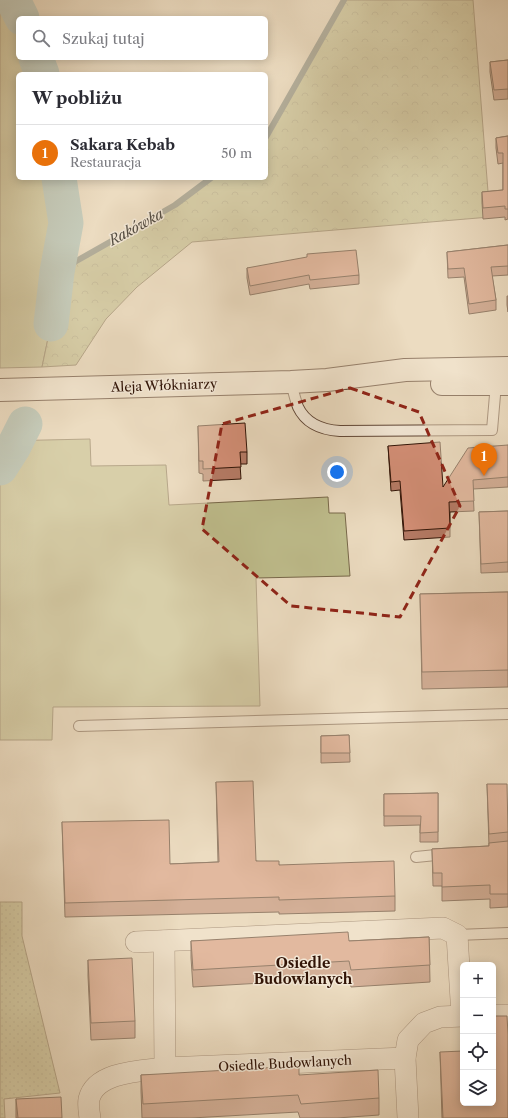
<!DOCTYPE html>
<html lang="pl">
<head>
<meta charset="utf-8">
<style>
  body { margin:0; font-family:"Libre Caslon Text",serif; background:#f7f7f7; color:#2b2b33 }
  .controls { position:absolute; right:12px; bottom:12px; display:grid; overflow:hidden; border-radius:6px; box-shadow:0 2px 10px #0003 }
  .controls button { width:36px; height:36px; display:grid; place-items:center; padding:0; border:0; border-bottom:1px solid #e1e1e2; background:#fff; color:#2b2b33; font:20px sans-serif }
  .you { position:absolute; left:337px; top:472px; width:14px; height:14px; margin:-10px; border:3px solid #fff; border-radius:50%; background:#1a73e8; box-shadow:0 0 0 6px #1a73e833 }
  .badge { display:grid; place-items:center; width:26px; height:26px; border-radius:50%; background:#0f766e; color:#fff; font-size:13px; font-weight:700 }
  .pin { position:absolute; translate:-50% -33px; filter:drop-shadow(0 1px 2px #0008) }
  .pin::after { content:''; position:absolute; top:21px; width:14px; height:12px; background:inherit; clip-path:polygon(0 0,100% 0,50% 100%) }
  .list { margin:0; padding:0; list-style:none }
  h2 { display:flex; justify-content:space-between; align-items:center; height:52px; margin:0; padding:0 16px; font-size:17px }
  h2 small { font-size:13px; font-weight:400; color:#7c7c81 }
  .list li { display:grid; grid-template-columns:26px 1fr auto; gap:12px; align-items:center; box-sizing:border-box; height:56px; padding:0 16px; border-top:1px solid #e1e1e2 }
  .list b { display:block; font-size:15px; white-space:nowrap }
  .list p { margin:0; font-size:13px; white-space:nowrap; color:#7c7c81 }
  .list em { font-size:13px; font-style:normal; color:#7c7c81 }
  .icon { flex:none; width:22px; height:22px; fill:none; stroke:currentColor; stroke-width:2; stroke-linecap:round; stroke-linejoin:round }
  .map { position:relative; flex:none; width:508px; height:1118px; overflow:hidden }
  .search { position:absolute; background:#fff; box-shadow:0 2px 10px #0003; left:16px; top:16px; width:252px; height:44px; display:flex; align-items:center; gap:10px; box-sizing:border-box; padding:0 14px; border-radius:6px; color:#7c7c81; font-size:15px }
  .panel { position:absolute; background:#fff; box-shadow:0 2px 10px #0003; left:16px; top:72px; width:252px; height:108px; border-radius:6px }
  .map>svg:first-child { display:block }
  .grass { fill:#bfbe8d; stroke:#78684a }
  .forest { fill:url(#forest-crowns); stroke:#78684a }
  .park { fill:url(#park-dots); stroke:#78684a }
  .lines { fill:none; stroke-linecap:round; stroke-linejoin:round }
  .stream { stroke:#6f7870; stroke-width:6 }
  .river { stroke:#99bbb7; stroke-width:35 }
  .lane-casing { stroke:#5f4535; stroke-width:12 }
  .street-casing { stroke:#5f4535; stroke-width:22 }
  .secondary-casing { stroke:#301306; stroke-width:24 }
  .lane { stroke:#f3e8d7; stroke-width:10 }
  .street { stroke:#f3e8d7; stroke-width:21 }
  .secondary { stroke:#f3e8d7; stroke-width:22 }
  .wall { fill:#b67b66; stroke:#301306 }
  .building { fill:#d48f77; stroke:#301306 }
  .marked { fill:none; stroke:#8f2418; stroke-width:3; stroke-dasharray:8 5; stroke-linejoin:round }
  .labels { text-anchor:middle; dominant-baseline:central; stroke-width:3; stroke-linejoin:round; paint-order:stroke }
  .street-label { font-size:13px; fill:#301306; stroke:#f3e8d7 }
  .water-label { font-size:14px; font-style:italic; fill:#554e44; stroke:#f3e8d7 }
  .neighbourhood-label { font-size:14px; font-weight:bold; fill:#301306; stroke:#f3e8d7 }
</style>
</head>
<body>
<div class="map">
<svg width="508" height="1118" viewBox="0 0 508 1118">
  <defs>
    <pattern id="forest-crowns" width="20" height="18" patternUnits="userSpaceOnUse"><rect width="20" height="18" fill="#bfbe8d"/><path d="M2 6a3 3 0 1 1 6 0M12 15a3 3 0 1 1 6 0" fill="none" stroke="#a4a278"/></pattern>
    <pattern id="park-dots" width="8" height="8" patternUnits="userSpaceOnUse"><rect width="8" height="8" fill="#bfbe8d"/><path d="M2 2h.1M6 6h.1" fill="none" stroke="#a4a278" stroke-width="1.8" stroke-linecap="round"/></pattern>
  </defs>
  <rect width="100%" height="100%" fill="#ecdcc1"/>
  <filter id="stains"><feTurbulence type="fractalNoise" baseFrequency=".005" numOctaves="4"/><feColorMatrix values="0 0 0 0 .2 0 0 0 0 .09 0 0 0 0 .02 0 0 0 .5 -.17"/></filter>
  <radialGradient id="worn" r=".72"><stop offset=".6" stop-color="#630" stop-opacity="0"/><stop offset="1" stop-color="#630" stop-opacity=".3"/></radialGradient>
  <g class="grass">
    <path d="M0,0H13L22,18H18V58H36L42,74H18V178H59L66,223L57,272L51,324L42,367L0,368Z"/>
    <path d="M90,439L91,466L166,465L169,505L328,497L329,513H345L350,576L256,578L260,706L53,707L52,740H0V441Z"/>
  </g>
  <path class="forest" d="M344,0H473L490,217L192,242L137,287L106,319L76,365L42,367L51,324L57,272L175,205L211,178H266V137Z"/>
  <path class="park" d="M0,902H22V936L60,1093L4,1099L5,1118H0Z"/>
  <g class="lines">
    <g class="stream">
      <path d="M266,137L344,0"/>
      <path d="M57,272L175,205L211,178"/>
    </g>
    <g class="river">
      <path d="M13,0L22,18"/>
      <path d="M36,58L42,74"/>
      <path d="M51,324L57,272L66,223L59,178"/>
      <path d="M0,468L14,446L25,424"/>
    </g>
    <g class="lane-casing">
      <g id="lane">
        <path d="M291,382C293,390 295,399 298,407C306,424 323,430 340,431L492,430L495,395V381"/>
        <path d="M79,726L508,714"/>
        <path d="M416,857L446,854"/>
        <path d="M457,935L508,933"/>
      </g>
    </g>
    <g class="street-casing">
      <g id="street">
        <path d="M136,942L443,928L457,935L462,1016"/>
        <path d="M493,1015H508"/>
        <path d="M165,1068L405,1058"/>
        <path d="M90,1118C89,1112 88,1105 89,1099C96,1071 142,1071 165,1068L164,941"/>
        <path d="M408,1118L405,1058L408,1040L424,1023L440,1017L463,1016"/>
      </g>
    </g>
    <g class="secondary-casing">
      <g id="secondary">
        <path d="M442,384H508"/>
        <path d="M0,390L291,382L327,380L405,370L508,368"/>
      </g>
    </g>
    <use href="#lane" class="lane"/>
    <use href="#street" class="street"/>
    <use href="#secondary" class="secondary"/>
  </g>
  <g class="wall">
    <path d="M508,60V99L494,100L490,72V62Z"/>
    <path d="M508,136V219L505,220V217L483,219L482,202V192L503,190V163L498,164L496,148V138Z"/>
    <path d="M508,245V275L492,276L496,300V310L469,314L464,277L448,278L447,252Z"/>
    <path d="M247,268L359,275V284L310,289L309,284L250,295L247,278Z"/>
    <path d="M507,296H508V312L507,305Z"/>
    <path d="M198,426L247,452V464H240L241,479L203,481V474L199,473Z"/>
    <path d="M508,445V487L473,489L474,511L450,512V537L404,540L400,490L391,491L388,446L443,487Z"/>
    <path d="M508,511V572L481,573L479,512Z"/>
    <path d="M508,592V687L422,689L420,594Z"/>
    <path d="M349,735L350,762L321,763V736Z"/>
    <path d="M216,782L256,861L279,865L395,896V911L279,914V912L65,917L62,822L170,864L218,862Z"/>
    <path d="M487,784L508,832V907L490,908V899L442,901V886H433L432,849L489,846Z"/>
    <path d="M438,793V842H420V825L384,826V794Z"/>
    <path d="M429,937L430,982L351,987L349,978L193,987L191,958V941H349Z"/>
    <path d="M88,960L135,1021V1038L91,1040L88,976Z"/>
    <path d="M462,1017H463V1042L462,1034Z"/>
    <path d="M440,1052L463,1103L508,1118H442Z"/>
    <path d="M141,1075H299L379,1098V1115L337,1118H300L298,1112L191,1118H142L141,1091Z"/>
    <path d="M16,1099L62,1118H16Z"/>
  </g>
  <g class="building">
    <path d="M508,60V89L494,90L490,62Z"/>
    <path d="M508,136V209H505V206L483,208L482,192L503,190V153H498L496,138Z"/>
    <path d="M508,245V266L491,267L496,300L469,304L464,268L448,269L447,252Z"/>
    <path d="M356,250L359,275L310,280L309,275L250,286L247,268L307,257V254Z"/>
    <path d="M245,423L247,452H240L241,467L203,469V461H199L198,426Z"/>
    <path d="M440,442L443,487L468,448L508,445V477L473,480L474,501L449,502L450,528L404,531L400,481L391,482L388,446Z"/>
    <path d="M508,511V562L481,564L479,512Z"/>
    <path d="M508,592V670L422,672L420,594Z"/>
    <path d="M349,735L350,753H321V736Z"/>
    <path d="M253,781L256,861H279V865L394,861L395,896L279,900V897L65,903L62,822L169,820L170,864L219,862L216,782Z"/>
    <path d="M487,784H507L508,832L489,834Z"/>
    <path d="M438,793V832L420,833L421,816H384V794Z"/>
    <path d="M508,841V894H490V885L442,887V873H433L432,849L489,846V843Z"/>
    <path d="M348,932L349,941L429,937L430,965L351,970L349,961L193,970L191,941Z"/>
    <path d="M132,958L135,1021L91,1023L88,960Z"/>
    <path d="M493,1016H507L508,1034V1118H443L440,1052L463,1051V1103H493Z"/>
    <path d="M299,1066V1075L378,1070L379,1098L301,1104L298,1095L143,1104L141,1075Z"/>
    <path d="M61,1097L62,1118H18L16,1099Z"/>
  </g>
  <path d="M0 0H508V1118H0ZM350,388L419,412L460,506L400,617L291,606L202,529L222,424Z" fill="#ecdcc1" fill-opacity=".55" fill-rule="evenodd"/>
  <path class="marked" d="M350,388L419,412L460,506L400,617L291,606L202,529L222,424Z"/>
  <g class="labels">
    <g class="street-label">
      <text transform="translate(164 385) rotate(-2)">Aleja Włókniarzy</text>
      <text transform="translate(285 1063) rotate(-3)">Osiedle Budowlanych</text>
    </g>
    <g class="water-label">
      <text transform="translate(136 227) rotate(-29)">Rakówka</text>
    </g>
    <g class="neighbourhood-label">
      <text x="303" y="963">Osiedle<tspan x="303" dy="16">Budowlanych</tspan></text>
    </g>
  </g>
  <rect width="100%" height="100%" filter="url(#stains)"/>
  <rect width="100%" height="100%" fill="url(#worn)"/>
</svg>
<div class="controls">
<button>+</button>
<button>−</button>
<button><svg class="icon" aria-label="locate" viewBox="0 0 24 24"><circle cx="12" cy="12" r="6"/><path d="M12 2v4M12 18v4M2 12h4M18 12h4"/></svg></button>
<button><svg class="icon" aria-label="layers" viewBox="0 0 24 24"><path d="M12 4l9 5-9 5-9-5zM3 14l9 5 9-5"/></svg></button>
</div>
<div class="you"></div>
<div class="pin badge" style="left:484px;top:476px;background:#e8710a">1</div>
<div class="search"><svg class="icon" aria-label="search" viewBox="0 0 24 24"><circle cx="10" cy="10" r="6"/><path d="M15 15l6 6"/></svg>Szukaj tutaj</div>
<section class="panel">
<h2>W pobliżu<small></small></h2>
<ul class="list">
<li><span class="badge" style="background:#e8710a">1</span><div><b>Sakara Kebab</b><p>Restauracja</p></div><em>50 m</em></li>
</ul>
</section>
</div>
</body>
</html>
